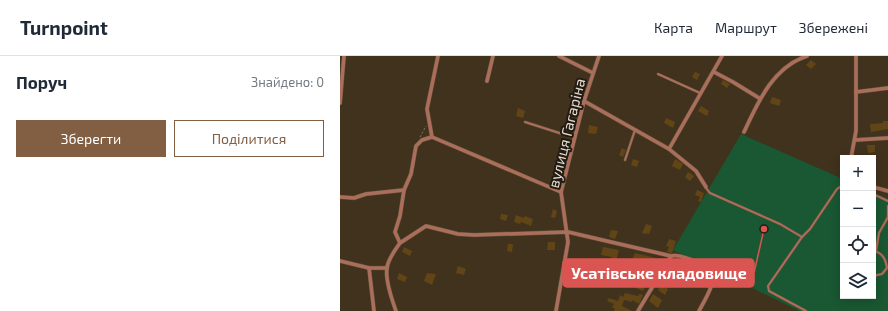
<!DOCTYPE html>
<html lang="uk">
<head>
<meta charset="utf-8">
<style>
  body { margin:0; font-family:"Exo 2",sans-serif; background:#f2f2f3; color:#1f2937 }
  .controls { position:absolute; right:12px; bottom:12px; display:grid; overflow:hidden; border-radius:0px; box-shadow:0 2px 10px #0003 }
  .controls button { width:36px; height:36px; display:grid; place-items:center; padding:0; border:0; border-bottom:1px solid #e0e1e3; background:#fff; color:#1f2937; font:20px sans-serif }
  .list { margin:0; padding:0; list-style:none }
  h2 { display:flex; justify-content:space-between; align-items:center; height:52px; margin:0; padding:0 16px; font-size:17px }
  h2 small { font-size:13px; font-weight:400; color:#747a83 }
  .actions { display:flex; gap:8px; padding:12px 16px }
  .actions a { flex:1; padding:9px 0; border:1px solid #825e42; border-radius:0px; text-align:center; font-size:14px; color:#825e42 }
  .actions .main { background:#825e42; color:#fff }
  .icon { flex:none; width:22px; height:22px; fill:none; stroke:currentColor; stroke-width:2; stroke-linecap:round; stroke-linejoin:round }
  .map { position:relative; flex:none; width:548px; height:255px; overflow:hidden }
  header { display:flex; align-items:center; gap:24px; box-sizing:border-box; height:56px; padding:0 20px; background:#fff; border-bottom:1px solid #e0e1e3 }
  header strong { font-size:19px }
  nav { display:flex; gap:22px; margin-inline-start:auto; font-size:14px }
  main { display:flex }
  aside { flex:1; background:#fff }
  .map>svg:first-child { display:block }
  .green { fill:#195832 }
  .building { fill:#624516 }
  .lines { fill:none; stroke-linecap:round; stroke-linejoin:round }
  .lane-casing { stroke:#5f513d; stroke-width:3 }
  .street-casing { stroke:#5f513d; stroke-width:4.5 }
  .path { stroke:#857967; stroke-width:1; stroke-dasharray:2 2; stroke-linecap:butt }
  .lane { stroke:#aa6e5a; stroke-width:2 }
  .street { stroke:#aa6e5a; stroke-width:3.5 }
  .labels { text-anchor:middle; dominant-baseline:central; stroke-width:4; stroke-linejoin:round; paint-order:stroke }
  .street-label { font-size:15px; fill:#e5dccf; stroke:#221b12 }
  .leader { fill:none; stroke:#da5552; stroke-width:1.5 }
  .callout-dot { fill:#da5552; stroke:#221b12; stroke-width:1.5 }
  .callout { fill:#da5552; stroke:#da5552; stroke-width:1.5 }
  .callout-label { font-size:16px; text-anchor:middle; font-weight:bold; fill:#fff }
</style>
</head>
<body>
<header>
<strong>Turnpoint</strong>
<nav><a>Карта</a><a>Маршрут</a><a>Збережені</a></nav>
</header>
<main>
<aside>
<h2>Поруч<small>Знайдено: 0</small></h2>
<ul class="list">
</ul>
<div class="actions"><a class="main">Зберегти</a><a>Поділитися</a></div>
</aside>
<div class="map">
<svg width="548" height="255" viewBox="0 0 548 255">
  <rect width="100%" height="100%" fill="#41321d"/>
  <path class="green" d="M401,78L503,123V240H533V136L548,143V255H460L333,194Z"/>
  <g class="building">
    <path d="M471,4L476,8L471,13L466,9Z"/>
    <path d="M355,16L360,18L357,24L352,21Z"/>
    <path d="M383,24L390,28L387,32L381,28Z"/>
    <path d="M432,41L441,44L439,50L430,47Z"/>
    <path d="M361,50L369,55L367,60L358,55Z"/>
    <path d="M178,52L185,55L183,62L176,60Z"/>
    <path d="M326,62L335,66L333,72L324,67Z"/>
    <path d="M543,65H548V73L531,76L530,68L543,67Z"/>
    <path d="M249,69L258,71L256,78L248,77Z"/>
    <path d="M527,89H535V96L528,97Z"/>
    <path d="M282,92L286,94L283,101L279,99Z"/>
    <path d="M293,103L299,105L297,111L291,109Z"/>
    <path d="M335,103L343,108L340,114L332,110Z"/>
    <path d="M348,116L354,120L350,125L345,121Z"/>
    <path d="M357,134L364,137L361,146L358,145L360,141L355,139Z"/>
    <path d="M213,153L217,155L215,162L211,161Z"/>
    <path d="M161,158L168,159L166,165L160,163Z"/>
    <path d="M176,159L184,162L185,160L193,163L191,170L181,166L180,168L174,166Z"/>
    <path d="M306,168L312,170L309,178L306,177L305,178L302,177Z"/>
    <path d="M271,174L278,175L275,183L269,181Z"/>
    <path d="M329,183L336,185L332,197L327,196L329,191L326,190Z"/>
    <path d="M208,186H215V194H207Z"/>
    <path d="M168,188H173L172,196L167,195Z"/>
    <path d="M64,191L72,195L70,200L62,196Z"/>
    <path d="M263,191L279,194L276,205L271,203L272,201L261,199Z"/>
    <path d="M295,197L316,202L314,212V214L316,215L315,218L308,216L311,207L304,205L303,209L295,206L291,218L282,214L285,208H290Z"/>
    <path d="M118,210L126,213L124,219L116,217Z"/>
    <path d="M59,217L67,221L65,226L57,223Z"/>
    <path d="M87,217L96,218L92,229L84,225Z"/>
    <path d="M299,227L306,230L303,235L296,232Z"/>
    <path d="M321,228L328,233L325,239L318,234Z"/>
    <path d="M285,237L298,240L300,238L303,239L299,248L292,244V246L284,244L282,250L292,255H274L275,253L272,251L274,248L267,245L269,242L278,245L280,239L283,241Z"/>
    <path d="M313,238L322,244L318,252L309,245Z"/>
  </g>
  <g class="lines">
    <g class="lane-casing">
      <g id="lane">
        <path d="M318,18L360,37"/>
        <path d="M185,66L235,82"/>
        <path d="M285,104L295,74"/>
        <path d="M366,132L370,137L440,168L462,181"/>
        <path d="M533,138L548,145"/>
        <path d="M548,150V160"/>
        <path d="M533,195C542,196 546,204 547,212L542,218L533,220"/>
        <path d="M536,195L539,177L548,161"/>
        <path d="M466,255L429,235L428,230L462,181L470,173L497,133L503,129"/>
      </g>
    </g>
    <g class="street-casing">
      <g id="street">
        <path d="M219,0L253,17"/>
        <path d="M374,16L393,26L419,42"/>
        <path d="M147,25L153,0"/>
        <path d="M516,36L548,32"/>
        <path d="M244,45L329,93L356,115L366,131"/>
        <path d="M0,47L4,0"/>
        <path d="M404,76C418,46 433,11 467,0"/>
        <path d="M92,81L221,136"/>
        <path d="M515,84L548,82"/>
        <path d="M329,93L382,0"/>
        <path d="M511,102L516,75V0"/>
        <path d="M533,131L548,135"/>
        <path d="M0,141L14,142L26,138L64,134"/>
        <path d="M60,187L86,170L118,178L134,179L228,176L331,200L298,255"/>
        <path d="M331,200C339,198 345,202 352,204C358,207 365,208 369,212C380,222 364,245 359,255"/>
        <path d="M0,205L29,212H47"/>
        <path d="M29,212L34,255"/>
        <path d="M56,255C52,244 45,224 47,212C48,203 55,194 60,187L55,176L60,160L64,134L71,118L76,90L82,84L92,81L87,53L98,0"/>
        <path d="M216,255L228,186L221,136L244,45L259,0"/>
      </g>
    </g>
    <path class="path" d="M80,81L86,70"/>
    <use href="#lane" class="lane"/>
    <use href="#street" class="street"/>
  </g>
  <g class="labels">
    <g class="street-label">
      <text transform="translate(226 77) rotate(-76)">вулиця Гагаріна</text>
    </g>
  </g>
  <path class="leader" d="M424 173L414 217"/>
  <circle class="callout-dot" cx="424" cy="173" r="4"/>
  <rect class="callout" x="223" y="203" width="191" height="28" rx="4"/>
  <g class="callout-label">
    <text x="319" y="223">Усатівське кладовище</text>
  </g>
</svg>
<div class="controls">
<button>+</button>
<button>−</button>
<button><svg class="icon" aria-label="locate" viewBox="0 0 24 24"><circle cx="12" cy="12" r="6"/><path d="M12 2v4M12 18v4M2 12h4M18 12h4"/></svg></button>
<button><svg class="icon" aria-label="layers" viewBox="0 0 24 24"><path d="M12 4l9 5-9 5-9-5zM3 14l9 5 9-5"/></svg></button>
</div>
</div>
</main>
</body>
</html>
